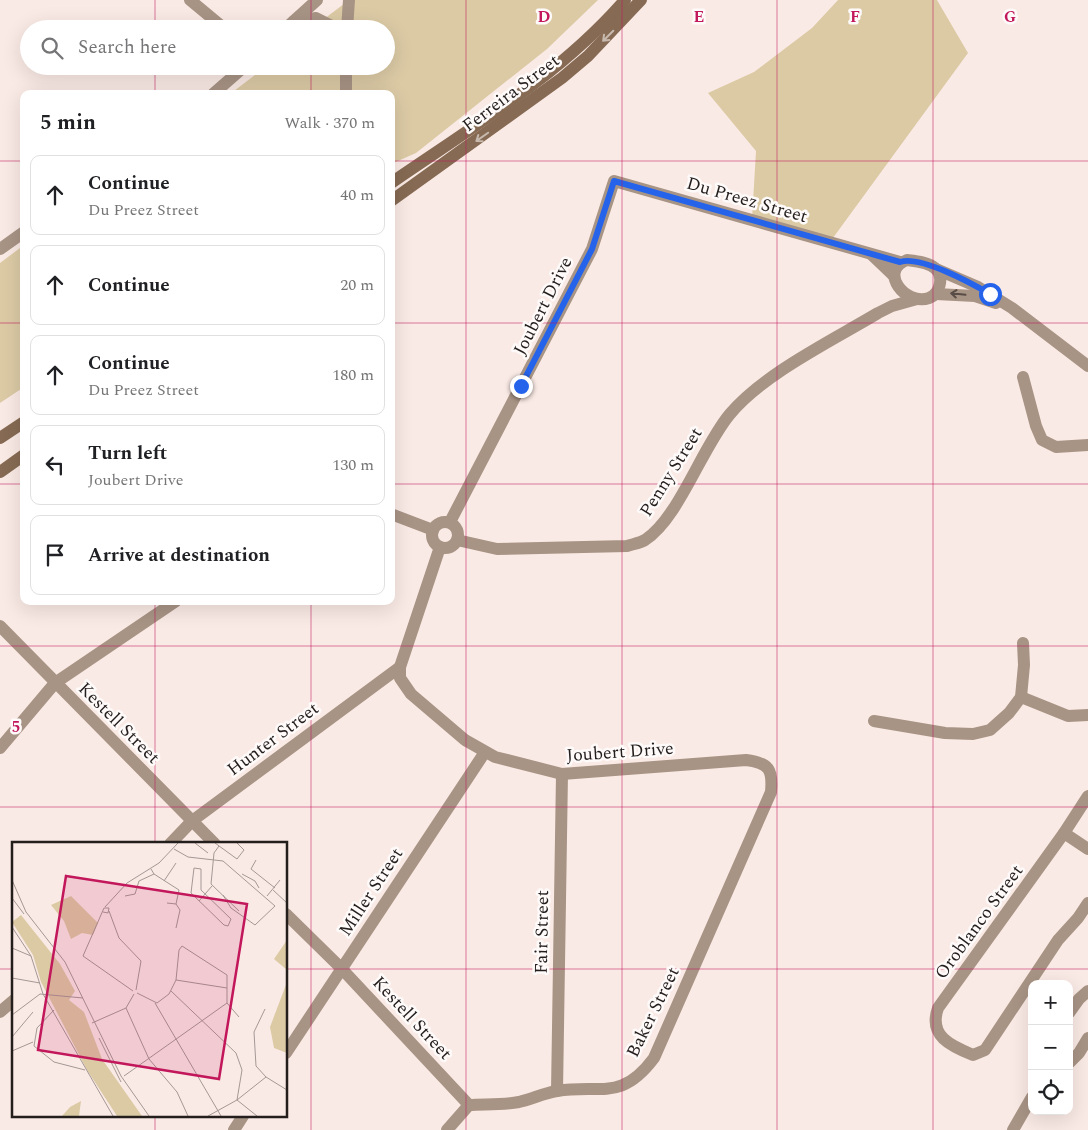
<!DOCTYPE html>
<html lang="en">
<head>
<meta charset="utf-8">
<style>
  body { margin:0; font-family:Spectral,serif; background:#f2f2f2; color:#202124 }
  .controls { position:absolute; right:15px; bottom:15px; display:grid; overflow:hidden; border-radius:10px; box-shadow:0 5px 20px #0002 }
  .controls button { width:45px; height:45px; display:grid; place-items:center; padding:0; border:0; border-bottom:1px solid #e0e0e0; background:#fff; color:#202124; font:25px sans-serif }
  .stop { position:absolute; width:15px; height:15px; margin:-11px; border:4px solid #2563eb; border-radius:50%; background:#fff }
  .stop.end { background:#2563eb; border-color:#fff; box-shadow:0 1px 5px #0008 }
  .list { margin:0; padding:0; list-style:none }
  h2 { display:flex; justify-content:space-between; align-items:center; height:65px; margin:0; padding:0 20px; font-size:21px }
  h2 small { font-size:16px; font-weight:400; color:#757577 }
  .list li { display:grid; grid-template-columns:32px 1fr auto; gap:15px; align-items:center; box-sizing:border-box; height:80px; margin:0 10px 10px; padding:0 10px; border:1px solid #e0e0e0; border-radius:10px }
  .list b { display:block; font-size:19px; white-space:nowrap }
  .list p { margin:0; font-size:16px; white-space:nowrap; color:#757577 }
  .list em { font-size:16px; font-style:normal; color:#757577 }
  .icon { flex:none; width:28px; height:28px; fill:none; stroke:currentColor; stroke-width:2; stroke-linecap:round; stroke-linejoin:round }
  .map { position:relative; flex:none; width:1088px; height:1130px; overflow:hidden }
  .search { position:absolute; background:#fff; box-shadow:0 5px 20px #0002; left:20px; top:20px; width:375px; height:55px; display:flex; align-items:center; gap:12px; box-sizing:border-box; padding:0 18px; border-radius:28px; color:#757577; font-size:19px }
  .panel { position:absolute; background:#fff; box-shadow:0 5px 20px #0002; left:20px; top:90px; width:375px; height:515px; border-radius:10px }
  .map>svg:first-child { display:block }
  .green { fill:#dccaa5 }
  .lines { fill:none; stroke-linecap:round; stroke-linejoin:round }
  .minor { stroke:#a89485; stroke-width:12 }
  .tertiary { stroke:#a89485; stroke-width:12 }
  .secondary { stroke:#866a53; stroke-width:12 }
  .oneway { stroke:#c7b9ae }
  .oneway2 { stroke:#584d46 }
  .route { stroke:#2563eb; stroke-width:6 }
  .grid { fill:none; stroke:#c2185b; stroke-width:1; stroke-opacity:0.55 }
  .labels { text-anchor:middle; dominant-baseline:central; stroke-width:5; stroke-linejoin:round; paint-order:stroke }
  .street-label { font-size:18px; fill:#231d1c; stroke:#fdfaf9 }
  .inset-road { fill:none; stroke:#a49895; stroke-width:1 }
  .view { fill:#c2185b; fill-opacity:0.15; stroke:#c2185b; stroke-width:2.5 }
  .inset-edge { fill:none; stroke:#231d1c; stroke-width:2.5 }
  .grid-label { font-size:16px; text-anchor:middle; font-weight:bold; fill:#c2185b; stroke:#fdfaf9; stroke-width:5; stroke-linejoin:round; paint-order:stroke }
</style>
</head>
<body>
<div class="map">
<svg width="1088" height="1130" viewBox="0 0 1088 1130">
  <rect width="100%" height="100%" fill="#faeae5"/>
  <g class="green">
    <path d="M349,0H598L547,49L416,153L391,164V94H230L267,66H386V29H311Z"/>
    <path d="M838,0H937L968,53L830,242L752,219L756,151L708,93L754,72L812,28Z"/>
    <path d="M24,245V387L0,403V263Z"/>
  </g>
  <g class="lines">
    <g class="minor">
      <path d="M190,0L225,29"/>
      <path d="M285,29L317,0"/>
      <path d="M213,94L245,66"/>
      <path d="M0,249L24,232"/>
      <path d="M872,255L894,276"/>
      <path d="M1023,377L1036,426L1042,440L1056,447L1088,445"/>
      <path d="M450,522L592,249L614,181L900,262"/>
      <path d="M440,547L400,667V678L411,694L465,740L495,757L562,774L746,760C769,763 773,769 771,792L654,1058C621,1102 601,1084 557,1091C544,1093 532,1099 519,1102C503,1105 485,1104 469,1105L447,1130"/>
      <path d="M0,626L215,844"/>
      <path d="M1021,697L1068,716L1088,715"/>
      <path d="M874,721L945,733L973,734L990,730L1009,713L1021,697L1024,665L1023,643"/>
      <path d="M0,748L55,683L176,601"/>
      <path d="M1088,796L1064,833L938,1008C928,1036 951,1046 973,1055L985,1050L1058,940L1078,918L1088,903"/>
      <path d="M1064,833L1088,849"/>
      <path d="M170,844L192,821L400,667"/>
      <path d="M286,914L341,968L469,1105"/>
      <path d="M0,1012L14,1000"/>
      <path d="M1069,1013L1079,999L1088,991"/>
      <path d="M286,1053L485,752"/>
      <path d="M1069,1063L1079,1053L1088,1038"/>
      <path d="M557,1091L562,774"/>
      <path d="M234,1130L243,1116"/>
      <path d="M1013,1130L1032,1097"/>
    </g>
    <g class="tertiary">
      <path d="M293,22L316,18L338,29"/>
      <path d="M347,29L349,0"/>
      <path d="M346,94V66"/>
      <path d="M907,260C916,261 929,262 936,269C944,277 940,294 929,298C905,306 878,271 907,260Z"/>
      <path d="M936,269L978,287L1012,308L1088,366"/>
      <path d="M936,294L975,296L996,303"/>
      <path d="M391,514L433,530"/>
      <circle cx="445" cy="535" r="13"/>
      <path d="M457,540L497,549L627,546C633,544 640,543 645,540C679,518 702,447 730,414C763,374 833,340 878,313L892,306L917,299"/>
    </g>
    <g class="secondary">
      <path d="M391,183C472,127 560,75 625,0"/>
      <path d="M391,201L562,78L588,56L641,0"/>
      <path d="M0,438L24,422"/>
      <path d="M0,472L24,455"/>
    </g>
  </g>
  <defs><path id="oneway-shaft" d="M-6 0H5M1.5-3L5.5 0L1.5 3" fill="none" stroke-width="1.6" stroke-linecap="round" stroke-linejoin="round" transform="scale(1.25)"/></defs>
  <g class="oneway">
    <use href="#oneway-shaft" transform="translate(608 36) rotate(135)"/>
    <use href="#oneway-shaft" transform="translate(482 137) rotate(145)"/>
  </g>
  <use class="oneway2" href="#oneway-shaft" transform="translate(958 294) rotate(-174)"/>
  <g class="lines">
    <path class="route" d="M521,386L592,249L614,181L900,262C920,255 971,283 990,294"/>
  </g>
  <path class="grid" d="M155,0V29M311,0V29M466,0V1130M622,0V1130M777,0V1130M933,0V1130M155,66V94M311,66V94M0,161H24M391,161H1088M0,323H24M391,323H1088M0,484H24M391,484H1088M155,601V844M311,601V1130M0,646H1088M0,807H1088M0,969H14M286,969H1088M155,1116V1130"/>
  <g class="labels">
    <g class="street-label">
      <text transform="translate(511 93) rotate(-37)">Ferreira Street</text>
      <text transform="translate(747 200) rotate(16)">Du Preez Street</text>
      <text transform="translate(543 306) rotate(-63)">Joubert Drive</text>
      <text transform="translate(671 472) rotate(-58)">Penny Street</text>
      <text transform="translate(119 723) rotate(45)">Kestell Street</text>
      <text transform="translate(273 739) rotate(-37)">Hunter Street</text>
      <text transform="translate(620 752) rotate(-4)">Joubert Drive</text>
      <text transform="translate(371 892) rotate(-57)">Miller Street</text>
      <text transform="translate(979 922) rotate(-54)">Oroblanco Street</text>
      <text transform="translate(542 932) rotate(-89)">Fair Street</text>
      <text transform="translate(653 1012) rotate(-64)">Baker Street</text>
      <text transform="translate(412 1018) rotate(47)">Kestell Street</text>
    </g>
  </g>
  <g transform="translate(12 842)">
    <rect width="275" height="275" fill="#faeae5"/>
    <path d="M59,54L86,81L81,93L70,91L59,97L52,79L39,63ZM9,73L48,122L63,149L57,158L72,170L90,217L130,274H105L75,228L29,140L21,113L0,80ZM275,98V128L262,117ZM275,140V211L262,206L258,185ZM69,259L67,274H50L58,265Z" fill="#dccaa5"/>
    <path class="inset-road" d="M183,1L196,11M203,1L225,17L232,8L225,1M207,4L202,11L199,42L227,69M162,7L176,15L211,19L263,64L243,83L219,66L211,53M244,18L239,27L263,46M182,26L189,27V48L219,77L216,84L212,83L179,51ZM139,27L142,32L167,48L164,62M230,32L243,39L247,46M0,38L14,70L53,120L109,234L137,274M152,39L164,21M261,48L275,61M113,54L123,52L127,39L142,32M255,54L268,38M0,56L12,72M187,59L200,44M155,61L164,62L168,68L164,86M93,65L115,41L147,21L166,1M97,69L107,96L129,119L124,148M91,70L96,71L97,66H92L71,114L121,149M0,85L19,114L31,152L101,274M0,106L19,114M0,136L28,141M164,138L215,146M159,149L224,211L230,228L225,258L245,274M125,151L145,161L157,152L164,138L167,108L170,104L215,133V161L227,175M143,161L209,274M114,166L137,217L165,250L176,274M253,167L242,190L244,224L254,235L275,248M42,168L25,186L22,204L42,220L73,228M0,173L28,152L71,156M80,181L114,166L122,152M0,195L21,170M87,196L109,240M0,209L21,200M112,234L215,161M196,274L225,258L254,235"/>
    <path class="view" d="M54,34L235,62L207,237L26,208Z"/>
    <rect width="275" height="275" class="inset-edge"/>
  </g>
  <g class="grid-label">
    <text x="544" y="22">D</text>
    <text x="699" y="22">E</text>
    <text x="855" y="22">F</text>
    <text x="1010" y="22">G</text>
    <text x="16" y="732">5</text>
  </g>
</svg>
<div class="controls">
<button>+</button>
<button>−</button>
<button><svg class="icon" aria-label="locate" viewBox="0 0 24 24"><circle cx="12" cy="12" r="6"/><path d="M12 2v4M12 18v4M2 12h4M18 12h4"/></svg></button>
</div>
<div class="stop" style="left:990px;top:294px"></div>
<div class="stop end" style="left:521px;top:386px"></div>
<div class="search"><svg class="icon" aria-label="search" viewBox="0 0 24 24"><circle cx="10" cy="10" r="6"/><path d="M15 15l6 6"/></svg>Search here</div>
<section class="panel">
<h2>5 min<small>Walk · 370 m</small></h2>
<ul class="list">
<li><svg class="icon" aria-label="ahead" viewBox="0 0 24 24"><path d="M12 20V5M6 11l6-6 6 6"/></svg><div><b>Continue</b><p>Du Preez Street</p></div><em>40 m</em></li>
<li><svg class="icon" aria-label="ahead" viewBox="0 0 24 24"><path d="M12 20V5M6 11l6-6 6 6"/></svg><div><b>Continue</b></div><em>20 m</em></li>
<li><svg class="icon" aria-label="ahead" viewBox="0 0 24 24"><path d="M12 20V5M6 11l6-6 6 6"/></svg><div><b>Continue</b><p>Du Preez Street</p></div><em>180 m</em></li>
<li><svg class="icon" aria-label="left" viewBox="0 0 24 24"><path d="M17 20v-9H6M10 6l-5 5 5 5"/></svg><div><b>Turn left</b><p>Joubert Drive</p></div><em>130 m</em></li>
<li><svg class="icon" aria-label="arrive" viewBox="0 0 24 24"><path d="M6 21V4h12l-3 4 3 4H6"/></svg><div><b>Arrive at destination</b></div></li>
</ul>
</section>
</div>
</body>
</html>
